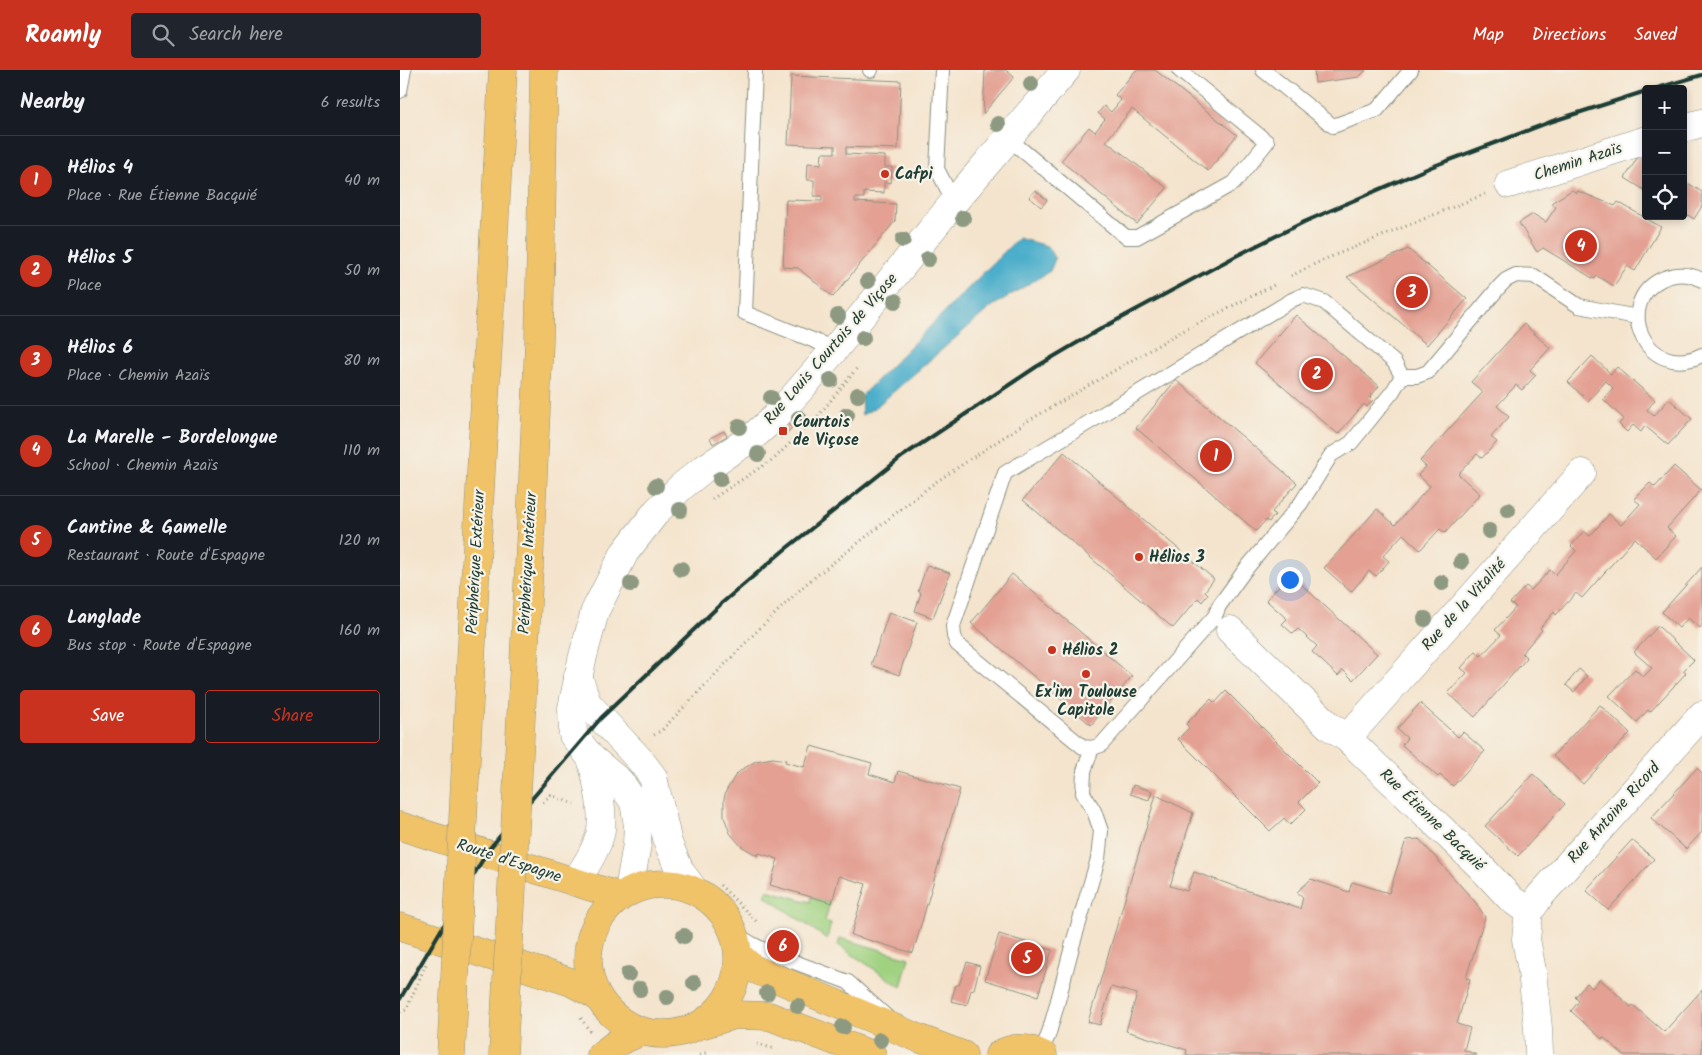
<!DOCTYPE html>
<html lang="en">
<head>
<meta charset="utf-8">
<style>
  body { margin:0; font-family:Kalam,sans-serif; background:#20242c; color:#f1f3f6 }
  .controls { position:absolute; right:15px; top:15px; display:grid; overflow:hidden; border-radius:5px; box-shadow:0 2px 8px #0003 }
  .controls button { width:45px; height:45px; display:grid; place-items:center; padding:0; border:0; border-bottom:1px solid #363941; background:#171b24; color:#f1f3f6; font:25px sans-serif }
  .you { position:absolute; left:889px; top:509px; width:18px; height:18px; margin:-12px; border:4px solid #fff; border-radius:50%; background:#1a73e8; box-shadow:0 0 0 8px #1a73e833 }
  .badge { display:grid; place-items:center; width:32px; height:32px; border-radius:50%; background:#c8321e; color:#fff; font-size:16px; font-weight:700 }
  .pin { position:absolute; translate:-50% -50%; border:2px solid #fff; box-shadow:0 1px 5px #0006 }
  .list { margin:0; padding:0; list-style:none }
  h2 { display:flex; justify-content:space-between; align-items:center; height:65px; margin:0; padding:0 20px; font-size:21px }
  h2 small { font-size:16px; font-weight:400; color:#9ea1a6 }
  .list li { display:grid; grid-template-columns:32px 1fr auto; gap:15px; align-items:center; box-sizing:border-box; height:90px; padding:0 20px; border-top:1px solid #363941 }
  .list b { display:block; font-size:19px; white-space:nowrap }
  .list p { margin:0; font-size:16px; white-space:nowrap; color:#9ea1a6 }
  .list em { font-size:16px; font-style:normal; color:#9ea1a6 }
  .actions { display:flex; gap:10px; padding:15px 20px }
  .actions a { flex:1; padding:11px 0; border:1px solid #c8321e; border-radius:5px; text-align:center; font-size:18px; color:#c8321e }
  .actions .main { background:#c8321e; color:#fff }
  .icon { flex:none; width:28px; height:28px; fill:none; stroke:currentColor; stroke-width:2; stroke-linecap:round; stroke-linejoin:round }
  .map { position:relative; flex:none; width:1302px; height:985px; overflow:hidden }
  header { display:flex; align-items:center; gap:30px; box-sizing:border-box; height:70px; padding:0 25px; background:#c8321e; color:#fff }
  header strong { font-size:24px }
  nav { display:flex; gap:28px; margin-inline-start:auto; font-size:18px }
  .search { width:350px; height:45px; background:#20242c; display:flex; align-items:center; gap:12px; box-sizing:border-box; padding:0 18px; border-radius:5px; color:#9ea1a6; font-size:19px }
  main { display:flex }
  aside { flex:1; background:#171b24 }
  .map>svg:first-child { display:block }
  .green { fill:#9fd180; stroke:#5f875a }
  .water { fill:#4baeca; stroke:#35767f }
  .building { fill:#e3a093 }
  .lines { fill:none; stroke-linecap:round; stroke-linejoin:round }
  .lane-casing { stroke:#8a9080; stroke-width:16 }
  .street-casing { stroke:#8a9080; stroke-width:29 }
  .primary-casing { stroke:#8a9080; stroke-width:29 }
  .highway-casing { stroke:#8a9080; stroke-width:29 }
  .path { stroke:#8a9080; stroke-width:3; stroke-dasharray:1 4; stroke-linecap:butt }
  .lane { stroke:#fff; stroke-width:14 }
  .street { stroke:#fff; stroke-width:28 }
  .primary { stroke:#f0c369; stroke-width:28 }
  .highway { stroke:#f0c369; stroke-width:28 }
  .rail { stroke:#1f3d34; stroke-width:4 }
  .highway-bridge-casing { stroke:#8a9080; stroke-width:29; stroke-linecap:butt }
  .highway-bridge { stroke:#f0c369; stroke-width:28 }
  .tree { fill:#8d9981 }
  .poi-dot { fill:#c8321e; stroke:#f7f3e8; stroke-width:2 }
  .labels { text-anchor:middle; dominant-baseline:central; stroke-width:4.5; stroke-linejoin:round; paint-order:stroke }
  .street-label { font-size:16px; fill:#1f3d34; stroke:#f7f3e8 }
  .poi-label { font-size:16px; font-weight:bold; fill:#1f3d34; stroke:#f7f3e8; text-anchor:start }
</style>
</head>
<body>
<header>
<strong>Roamly</strong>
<div class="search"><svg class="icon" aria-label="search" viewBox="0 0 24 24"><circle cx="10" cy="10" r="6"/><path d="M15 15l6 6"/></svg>Search here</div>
<nav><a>Map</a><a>Directions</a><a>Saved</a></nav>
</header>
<main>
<aside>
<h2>Nearby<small>6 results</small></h2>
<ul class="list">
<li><span class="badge">1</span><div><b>Hélios 4</b><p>Place · Rue Étienne Bacquié</p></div><em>40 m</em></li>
<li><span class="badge">2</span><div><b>Hélios 5</b><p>Place</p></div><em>50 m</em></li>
<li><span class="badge">3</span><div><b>Hélios 6</b><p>Place · Chemin Azaïs</p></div><em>80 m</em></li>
<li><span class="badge">4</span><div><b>La Marelle - Bordelongue</b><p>School · Chemin Azaïs</p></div><em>110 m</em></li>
<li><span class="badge">5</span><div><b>Cantine &amp; Gamelle</b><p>Restaurant · Route d'Espagne</p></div><em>120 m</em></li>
<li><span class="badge">6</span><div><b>Langlade</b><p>Bus stop · Route d'Espagne</p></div><em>160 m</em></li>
</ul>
<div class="actions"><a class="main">Save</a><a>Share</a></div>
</aside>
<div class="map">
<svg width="1302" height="985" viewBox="0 0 1302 985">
  <rect width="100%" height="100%" fill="#f7f3e8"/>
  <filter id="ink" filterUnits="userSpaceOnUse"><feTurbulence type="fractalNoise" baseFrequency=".02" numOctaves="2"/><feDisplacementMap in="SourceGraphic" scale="10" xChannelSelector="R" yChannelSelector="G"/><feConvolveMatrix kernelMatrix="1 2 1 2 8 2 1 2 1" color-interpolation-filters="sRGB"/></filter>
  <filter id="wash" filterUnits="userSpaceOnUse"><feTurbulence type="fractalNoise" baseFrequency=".0096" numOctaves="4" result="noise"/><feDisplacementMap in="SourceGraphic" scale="20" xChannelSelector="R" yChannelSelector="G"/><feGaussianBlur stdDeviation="1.12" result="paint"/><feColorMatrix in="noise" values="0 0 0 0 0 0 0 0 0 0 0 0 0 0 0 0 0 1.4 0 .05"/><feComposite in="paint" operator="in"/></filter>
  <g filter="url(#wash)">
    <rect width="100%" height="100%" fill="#f4e4cd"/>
    <g class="green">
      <path d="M367,820L410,832L411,827L430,833L425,851L431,853L427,869L365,826Z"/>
      <path d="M440,868L509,888L501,917L438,875Z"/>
    </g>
    <path class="water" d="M618,168L647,176L655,189L650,201L591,237L476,337L462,345L461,326Z"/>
    <g id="blocks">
      <g class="building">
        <path d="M585,0H606L614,7L583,44Z"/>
        <path d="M736,0H755L837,65L808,101L732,39L706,71L767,118L737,154L661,91L689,57L695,62L705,49L698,43L704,36L711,42L721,30L715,25Z"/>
        <path d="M914,0H966L959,7L915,13Z"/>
        <path d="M391,6L501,11L498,79L446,77V84L485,86V97H492L491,113L484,112V123L464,122V128H455V132L496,134L495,151L433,227L398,198L383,197L386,130L422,131V126H414V110H407L408,93L421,94L422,83H435V76L388,74Z"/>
        <path d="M1239,85L1246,89V121L1225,108Z"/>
        <path d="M1283,110L1302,122V136L1294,149L1283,142Z"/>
        <path d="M635,120L647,130L641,137L629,127Z"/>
        <path d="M1172,120L1177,123L1178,121L1215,136L1218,132L1261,157L1235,201L1227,196L1214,216L1197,206L1194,209L1143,178L1137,182L1119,153L1133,144L1146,152L1156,137L1151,133Z"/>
        <path d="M1008,179L1067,229L1027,275L947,207Z"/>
        <path d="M896,245L979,316L970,327L973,330L967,337L964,334L938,364L855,293Z"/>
        <path d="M1124,254L1150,278L1130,300L1136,305L1122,320L1116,315L1097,336L1109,347L1091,367L1097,372L1082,388L1077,384L1058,404L1080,424L1045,463L1040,459L1020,480L1003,464L983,486L989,491L976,506L969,501L951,522L924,498L977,439L995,455L1030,416L1018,405L1026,397L1020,391L1083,322L1071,312Z"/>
        <path d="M1192,286L1211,304L1217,297L1255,330L1247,340L1254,346L1269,329L1292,349L1268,375L1245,356L1241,362L1233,355L1227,362L1219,354L1224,349L1203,329L1213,318L1206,311L1188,331L1168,312Z"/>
        <path d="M776,310L897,413L872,442L875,445L869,452L866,450L856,461L736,358Z"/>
        <path d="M387,353L392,358L381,368L377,364Z"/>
        <path d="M324,361L327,366L313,374L310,368Z"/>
        <path d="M664,382L814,509L805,521L808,524L802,532L798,528L773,558L623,430Z"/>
        <path d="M1274,396L1301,420L1267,458L1276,466L1256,488L1235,468L1182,528L1176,523L1156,545L1154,542L1140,558L1142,560L1122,583L1127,588L1075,647L1048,623L1067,603L1061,598L1076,581L1081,586L1101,565L1095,560L1116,537L1110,533L1126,516L1131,520L1150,500L1155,505L1176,481L1171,476L1184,461L1190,466L1209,444L1221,455L1240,434L1234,429L1250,413L1255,417Z"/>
        <path d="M527,495L550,503L533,548L515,541L521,523L518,521Z"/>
        <path d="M1302,497V555L1300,558L1288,548L1279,558L1262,542Z"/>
        <path d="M612,504L732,606L707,636L710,639L704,646L701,643L691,655L571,553Z"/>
        <path d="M890,504L977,584L953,610L943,600L938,606L921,590L912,582L917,576L898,559L893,564L882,554L887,549L866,530Z"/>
        <path d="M489,542L517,552L499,605L471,595Z"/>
        <path d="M1258,556L1294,590L1283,601L1286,603L1250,642L1248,640L1237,652L1209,626L1235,599L1243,607L1252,598L1234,582Z"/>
        <path d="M1179,599L1187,606L1174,622L1166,615Z"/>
        <path d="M826,621L918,713L899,732L906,739L890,755L884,748L870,761L778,669L789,658L786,654L811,629L815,633Z"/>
        <path d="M1020,633L1058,667L1063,662L1085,681L1053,716L1040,705L1038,707L1002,675L1007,668L997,659Z"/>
        <path d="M1200,635L1230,663L1183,714L1153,686Z"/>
        <path d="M411,676L472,693L469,704L495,712L498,701L560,719L513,883L451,865L466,814L439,806L432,833L370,815L378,789L359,783L358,786L341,776L330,763L324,747V729L326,721L335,706L341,700L356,691L373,688L386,690L385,692L404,697Z"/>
        <path d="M1297,698L1302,703V762L1286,779L1251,748Z"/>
        <path d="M1133,704L1165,734L1118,786L1085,756Z"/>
        <path d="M733,715L752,721L749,730L730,724Z"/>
        <path d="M756,725L793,743L770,816L787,821L794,802L900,839L903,827L897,822L911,809L949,822L952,812L989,823L1006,770L1019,769L1076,833L1085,847L1066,908L1070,909L1057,954L1070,958L1064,980L1077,985H786L787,980L726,961L737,924L711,917L700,955L688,952Z"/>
        <path d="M1232,770L1254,789L1208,840L1186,820Z"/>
        <path d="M599,864L652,880L638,926L585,910Z"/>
        <path d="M567,892L580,896L574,919L571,920L567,935L551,931L556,915H559Z"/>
        <path d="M1200,909L1231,937L1233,935L1264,962L1302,920V982L1299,985L1284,984L1283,985H1224L1203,967L1202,969L1171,941L1179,931L1175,927L1187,913L1192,918Z"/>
      </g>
    </g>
  </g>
  <g filter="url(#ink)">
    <use href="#blocks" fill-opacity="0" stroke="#8a9080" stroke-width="1"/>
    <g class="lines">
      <g class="lane-casing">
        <g id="lane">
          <path d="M355,0L345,243L435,279"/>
          <path d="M470,0H471"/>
          <path d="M542,0L537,99L554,132"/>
          <path d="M863,0L933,56L977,40L1011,0"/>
          <path d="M0,21L4,0"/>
          <path d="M609,69L726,167H737L834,113L867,72L779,0"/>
          <path d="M1302,210C1288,203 1276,203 1262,209C1212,233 1246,312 1302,285"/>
          <path d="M903,225L924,232L994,292L1002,306L993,321L951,373L931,385L901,433L845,500L819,536L815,546L701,675L692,678L683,677L557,574L554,566L553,556L605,403L892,230Z"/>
          <path d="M1002,306H1017L1028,302L1100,216L1106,210L1116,205L1134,206L1179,236L1237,247"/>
          <path d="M334,863L352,874L370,883L448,912L488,948"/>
          <path d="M640,983L648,966L656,938L673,873L698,789L701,761L694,741L683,723L684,701L692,678"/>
        </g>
      </g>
      <g class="street-casing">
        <g id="street">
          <path d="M1283,58L1302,53"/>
          <path d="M1109,114L1246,70"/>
          <path d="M830,560L929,656L947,668L1081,797L1111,829L1129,842"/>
          <path d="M178,606L187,633L240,690L253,707L268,773L280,801L294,820"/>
          <path d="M947,668L1182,403"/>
          <path d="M175,812C184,799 194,784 199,768C206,749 197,708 191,688"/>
          <path d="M229,821L237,774L238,755L234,732L220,712L191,688L173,665L172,638L182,590L195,541L225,482L257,441L281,417L302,400L350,369L374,348L397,323L435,279L554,132L666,0"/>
          <path d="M1139,985L1138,958L1132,901L1126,869L1129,842L1140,826L1302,645"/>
        </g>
      </g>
      <g class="primary-casing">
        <g id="primary">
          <path d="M0,756L219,826"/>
          <circle cx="263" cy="889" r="75"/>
          <path d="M0,857L171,912L197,926"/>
          <path d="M339,886L354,899L518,968L563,985"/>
          <path d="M304,954L334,945L369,946L472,985"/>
          <path d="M599,985C613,976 629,977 643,985"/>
        </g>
      </g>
      <g class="highway-casing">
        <g id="highway">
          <path d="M76,493L103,0"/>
          <path d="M129,497L139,272L144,0"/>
          <path d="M201,985L220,971L241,962"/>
        </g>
      </g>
      <g class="path">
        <path d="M891,206L923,190L1085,124"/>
        <path d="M312,429L375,388L420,344L457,298"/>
        <path d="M254,665L263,659L355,563L406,514L533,414L628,351L777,264L876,214"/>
        <path d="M143,732L151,725L174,734"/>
        <path d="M320,815L356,851"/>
        <path d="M0,942L6,940L26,894"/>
        <path d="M181,948L190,962"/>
        <path d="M357,974L375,979"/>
        <path d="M300,985L308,982"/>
      </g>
      <use href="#lane" class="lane"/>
      <use href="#street" class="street"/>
      <use href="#primary" class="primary"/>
      <use href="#highway" class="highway"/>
      <g class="rail">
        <path d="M1254,19L1302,5"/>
        <path d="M0,929L89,779L201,648L322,533L383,481L503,386L636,297L704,257L836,186L904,152L1031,97L1150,52L1246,21"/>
      </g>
      <g class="highway-bridge-casing">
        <g id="highway-bridge">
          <path d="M51,985L76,493"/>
          <path d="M103,985L129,497"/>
        </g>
      </g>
      <use href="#highway-bridge" class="highway-bridge"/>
    </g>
    <g class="tree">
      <circle cx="631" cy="14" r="8"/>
      <circle cx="598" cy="54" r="8"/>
      <circle cx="563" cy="148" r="8"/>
      <circle cx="503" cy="170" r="8"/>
      <circle cx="528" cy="189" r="8"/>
      <circle cx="468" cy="211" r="8"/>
      <circle cx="495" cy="231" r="8"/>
      <circle cx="438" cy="246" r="8"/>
      <circle cx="463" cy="268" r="8"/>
      <circle cx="431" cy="310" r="8"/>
      <circle cx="458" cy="325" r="8"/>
      <circle cx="371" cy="328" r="8"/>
      <circle cx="447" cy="345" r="8"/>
      <circle cx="399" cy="348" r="8"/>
      <circle cx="339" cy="357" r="8"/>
      <circle cx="358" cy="384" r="8"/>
      <circle cx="320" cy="409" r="8"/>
      <circle cx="256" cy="416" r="8"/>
      <circle cx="280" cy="440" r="8"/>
      <circle cx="1108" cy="440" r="8"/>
      <circle cx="1089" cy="461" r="8"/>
      <circle cx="1061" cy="492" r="8"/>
      <circle cx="281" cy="499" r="8"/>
      <circle cx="1042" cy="513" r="8"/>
      <circle cx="231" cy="514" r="8"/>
      <circle cx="1025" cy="549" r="8"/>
      <circle cx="284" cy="866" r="8"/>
      <circle cx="228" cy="904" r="8"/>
      <circle cx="294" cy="913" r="8"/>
      <circle cx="240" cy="919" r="8"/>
      <circle cx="367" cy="923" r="8"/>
      <circle cx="267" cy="927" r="8"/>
      <circle cx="398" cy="936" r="8"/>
      <circle cx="443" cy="957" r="8"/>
      <circle cx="480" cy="970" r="8"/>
    </g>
  </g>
  <g class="poi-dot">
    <circle cx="485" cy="104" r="5"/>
    <rect x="378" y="356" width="10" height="10" rx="2.5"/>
    <circle cx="739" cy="487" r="5"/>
    <circle cx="652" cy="580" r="5"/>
    <circle cx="686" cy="604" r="5"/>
  </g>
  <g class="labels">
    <g class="street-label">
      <text transform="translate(1178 92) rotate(-18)">Chemin Azaïs</text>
      <text transform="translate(431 279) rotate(-49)">Rue Louis Courtois de Viçose</text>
      <text transform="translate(76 492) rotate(-87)">Périphérique Extérieur</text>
      <text transform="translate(128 493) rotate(-87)">Périphérique Intérieur</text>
      <text transform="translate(1064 535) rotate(-48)">Rue de la Vitalité</text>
      <text transform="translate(1214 743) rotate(-48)">Rue Antoine Ricord</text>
      <text transform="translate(1032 750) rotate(44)">Rue Étienne Bacquié</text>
      <text transform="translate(109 791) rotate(18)">Route d'Espagne</text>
    </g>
    <g class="poi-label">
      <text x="495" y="104">Cafpi</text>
      <text x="393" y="352">Courtois<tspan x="393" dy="18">de Viçose</tspan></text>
      <text x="749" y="487">Hélios 3</text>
      <text x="662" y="580">Hélios 2</text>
      <text x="686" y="622" text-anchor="middle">Ex'im Toulouse<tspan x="686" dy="18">Capitole</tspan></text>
    </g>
  </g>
</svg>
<div class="controls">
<button>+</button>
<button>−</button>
<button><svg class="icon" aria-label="locate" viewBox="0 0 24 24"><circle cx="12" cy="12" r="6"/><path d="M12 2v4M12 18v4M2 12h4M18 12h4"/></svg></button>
</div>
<div class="you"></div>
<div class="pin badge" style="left:816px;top:386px">1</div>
<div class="pin badge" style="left:917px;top:304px">2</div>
<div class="pin badge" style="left:1012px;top:222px">3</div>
<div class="pin badge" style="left:1181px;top:176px">4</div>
<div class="pin badge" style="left:627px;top:888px">5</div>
<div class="pin badge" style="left:383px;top:876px">6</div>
</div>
</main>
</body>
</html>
